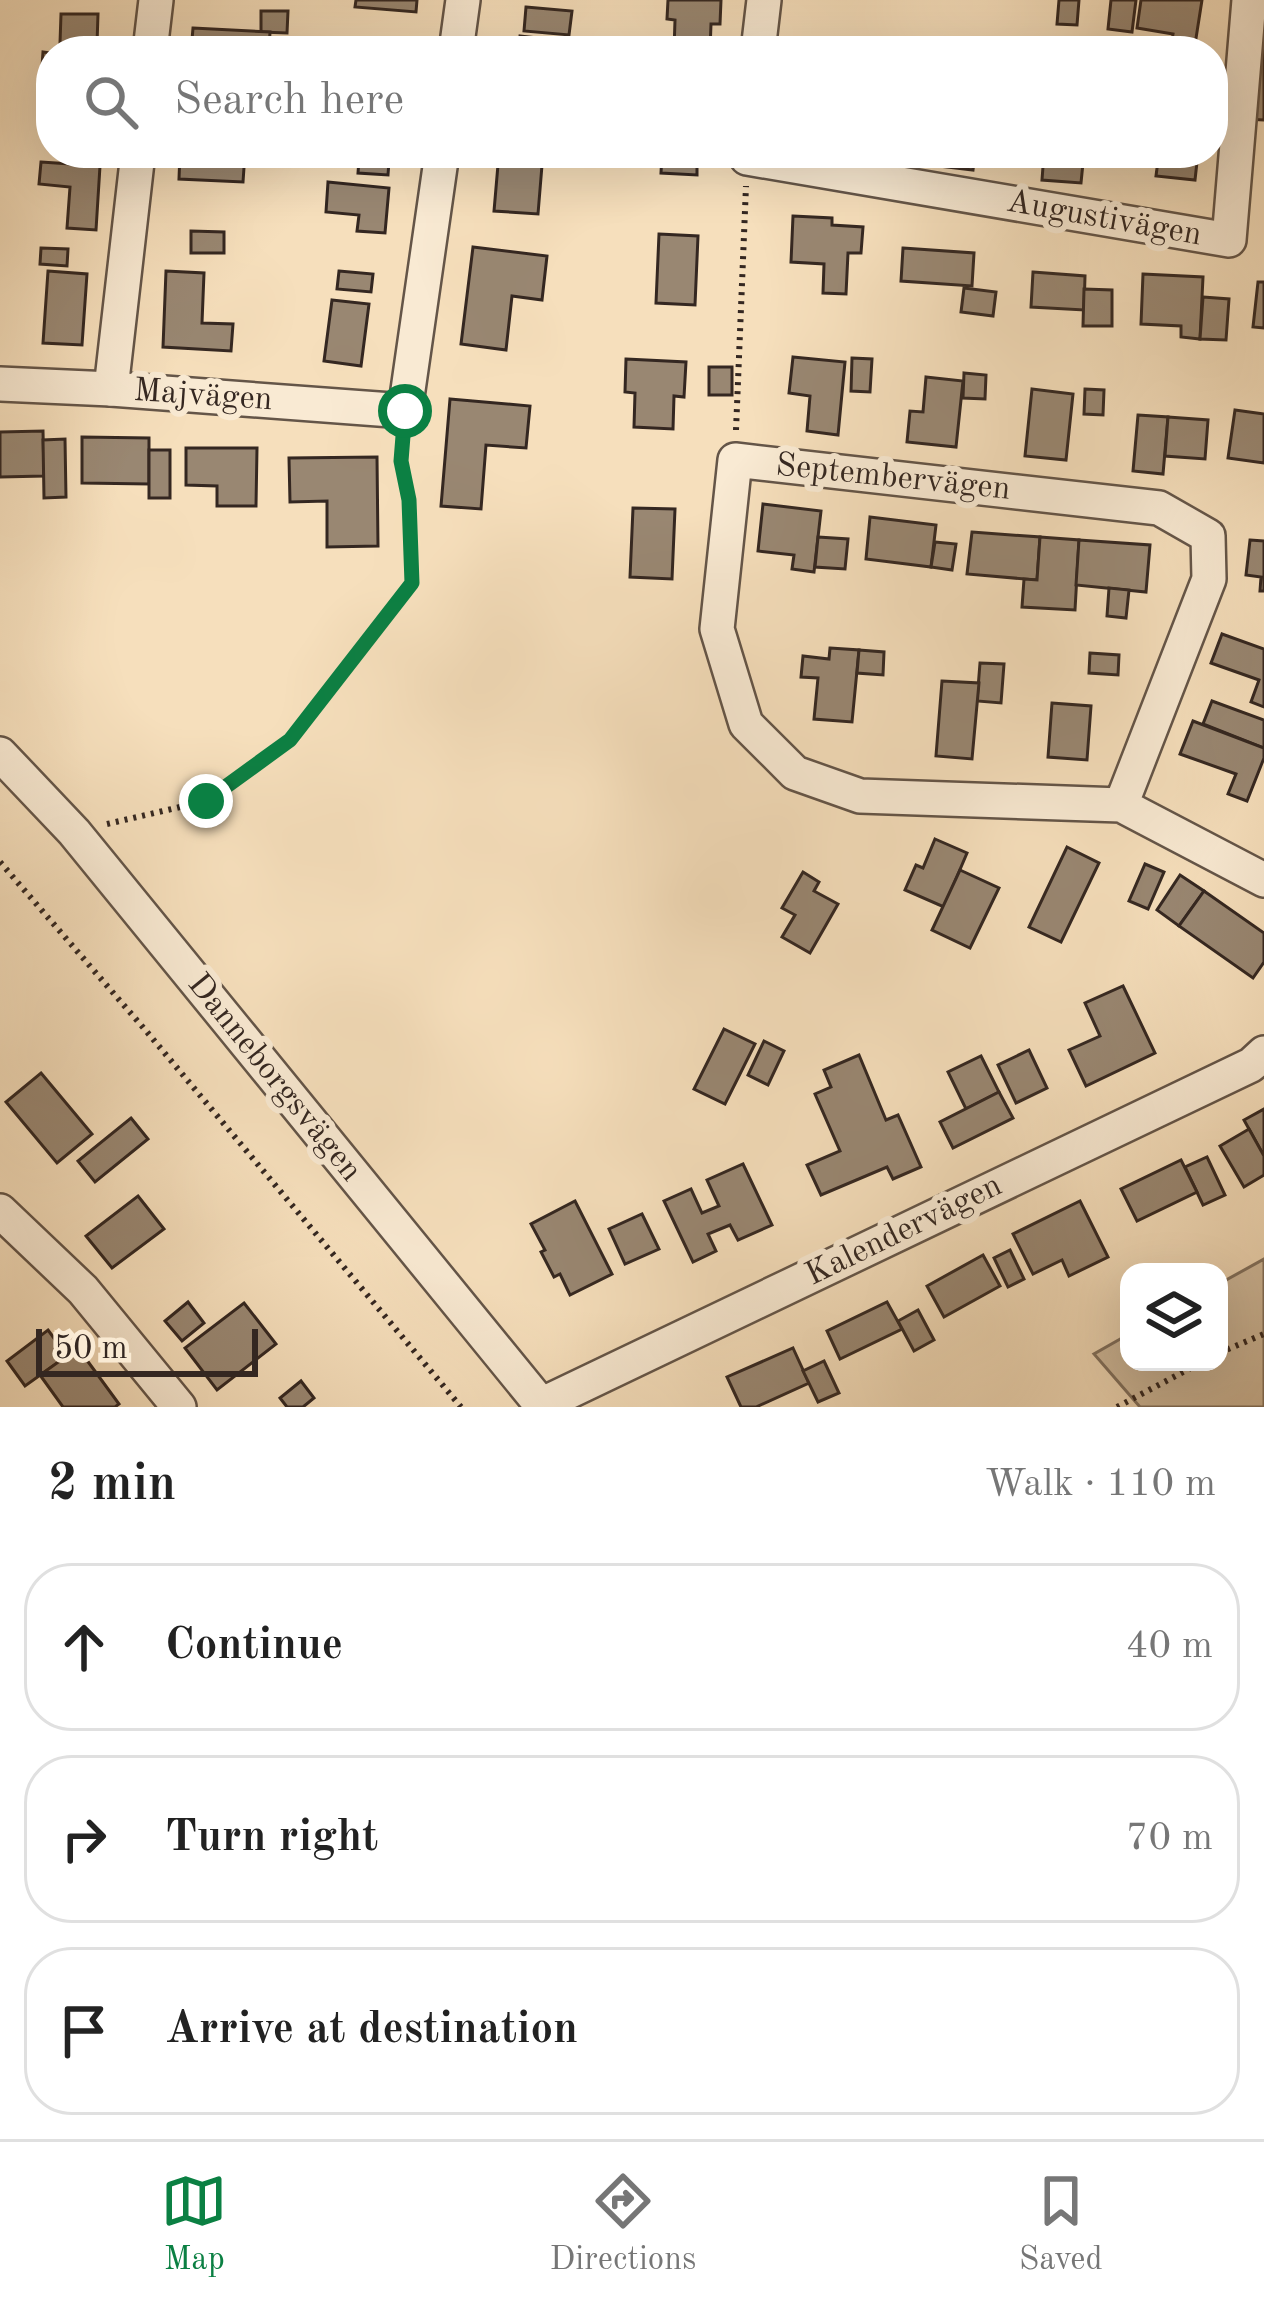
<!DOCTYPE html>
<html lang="en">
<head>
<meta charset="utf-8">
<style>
  body { margin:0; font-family:"Old Standard TT",serif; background:#f6f6f6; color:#222 }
  .controls { position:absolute; right:36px; bottom:36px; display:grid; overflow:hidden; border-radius:24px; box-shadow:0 12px 48px #0002 }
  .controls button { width:108px; height:108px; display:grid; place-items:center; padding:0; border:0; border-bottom:3px solid #e0e0e0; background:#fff; color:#222; font:60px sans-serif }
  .scale { position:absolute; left:36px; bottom:30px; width:222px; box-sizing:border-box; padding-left:12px; border:6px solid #342721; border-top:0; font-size:33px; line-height:42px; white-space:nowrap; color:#342721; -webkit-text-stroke:9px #f9ead3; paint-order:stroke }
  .stop { position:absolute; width:36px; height:36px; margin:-27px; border:9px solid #0b8043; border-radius:50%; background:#fff }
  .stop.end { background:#0b8043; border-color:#fff; box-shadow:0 3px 12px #0008 }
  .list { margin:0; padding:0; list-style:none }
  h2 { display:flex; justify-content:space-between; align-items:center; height:156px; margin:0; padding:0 48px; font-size:51px }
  h2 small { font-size:39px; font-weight:400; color:#767676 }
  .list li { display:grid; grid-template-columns:78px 1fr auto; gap:36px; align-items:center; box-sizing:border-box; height:168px; margin:0 24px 24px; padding:0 24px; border:3px solid #e0e0e0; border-radius:48px }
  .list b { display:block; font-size:45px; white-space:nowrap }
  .list em { font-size:39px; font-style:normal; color:#767676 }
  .icon { flex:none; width:66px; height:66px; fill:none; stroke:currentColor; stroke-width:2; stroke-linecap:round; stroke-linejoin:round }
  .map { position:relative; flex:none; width:1264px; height:1407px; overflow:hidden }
  .search { position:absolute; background:#fff; box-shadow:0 12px 48px #0002; left:36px; right:36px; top:36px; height:132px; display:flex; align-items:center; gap:30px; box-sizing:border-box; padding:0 42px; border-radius:48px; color:#767676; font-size:45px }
  .sheet { height:732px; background:#fff }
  nav { display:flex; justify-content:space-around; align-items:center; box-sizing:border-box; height:168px; border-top:3px solid #e0e0e0; background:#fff; font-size:33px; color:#767676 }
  nav a { display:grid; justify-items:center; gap:6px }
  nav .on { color:#0b8043 }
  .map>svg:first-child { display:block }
  .green { fill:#d5c0a2; stroke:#847462; stroke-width:3 }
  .building { fill:#998772; stroke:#342721; stroke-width:3 }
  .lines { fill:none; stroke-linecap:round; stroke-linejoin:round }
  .minor-casing { stroke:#645548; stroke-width:38 }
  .path { stroke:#342721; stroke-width:6; stroke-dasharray:3 6; stroke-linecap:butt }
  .minor { stroke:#f9ead3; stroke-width:33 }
  .route { stroke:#0b8043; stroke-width:15 }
  .labels { text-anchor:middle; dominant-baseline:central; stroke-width:12; stroke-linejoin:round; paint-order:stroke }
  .street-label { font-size:33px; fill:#342721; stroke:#f9ead3 }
</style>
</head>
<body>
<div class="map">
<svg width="1264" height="1407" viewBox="0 0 1264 1407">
  <rect width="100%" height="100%" fill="#f6dfbc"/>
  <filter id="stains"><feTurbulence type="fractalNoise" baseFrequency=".00167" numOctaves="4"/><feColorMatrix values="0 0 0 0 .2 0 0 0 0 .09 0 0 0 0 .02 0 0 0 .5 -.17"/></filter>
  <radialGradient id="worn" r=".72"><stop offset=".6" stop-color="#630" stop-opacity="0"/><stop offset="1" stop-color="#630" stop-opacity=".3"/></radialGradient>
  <path class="green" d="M1264,1259V1407H1140L1094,1354L1129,1334V1362H1219V1284Z"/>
  <g class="building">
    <path d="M356,0H417L416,12L355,7Z"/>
    <path d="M668,0H721L720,24H711L710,51H674L675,20L667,19Z"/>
    <path d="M1059,0H1079L1077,25L1057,24Z"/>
    <path d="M1111,0H1136L1132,32L1108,29Z"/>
    <path d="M1141,0H1202L1194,51H1170L1173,34L1137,28Z"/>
    <path d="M1264,0V120L1247,119Z"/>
    <path d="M526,7L572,11L569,35L524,31Z"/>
    <path d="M261,11H288L287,33L261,32Z"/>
    <path d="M61,14H98L97,44L60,43Z"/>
    <path d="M193,28L270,32L269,51H191Z"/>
    <path d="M520,36L565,41L564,51H518Z"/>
    <path d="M43,52L51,53V95H40Z"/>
    <path d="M180,153H245L243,182L179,179Z"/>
    <path d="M499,153H543L538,214L494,211Z"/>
    <path d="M662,153H697V175L661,173Z"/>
    <path d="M939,153H975L973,170L938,166Z"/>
    <path d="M1044,153H1084L1081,183L1042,180Z"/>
    <path d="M1159,153H1198L1195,180L1156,176Z"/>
    <path d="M359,159L389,161L388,175L358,173Z"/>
    <path d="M41,162L100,166L96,230L67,228L70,187L39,184Z"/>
    <path d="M328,182L389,188L385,233L357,231L359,215L326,212Z"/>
    <path d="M793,216L832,218V225L863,227L861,253H848L846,294L823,293L824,264L791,262Z"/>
    <path d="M191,231L224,232V253H191Z"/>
    <path d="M659,234L698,236L695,305L656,303Z"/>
    <path d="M473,247L547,256L542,300L512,296L506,350L461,344Z"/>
    <path d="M41,248L68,249L67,266L40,264Z"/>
    <path d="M903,248L974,253L972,286L901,281Z"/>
    <path d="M48,271L87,274L82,345L43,343Z"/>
    <path d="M166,271L204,273L202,323L233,324L231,351L163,347Z"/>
    <path d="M339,271L373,274L371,292L337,289Z"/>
    <path d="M1033,272L1085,276L1084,310L1031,307Z"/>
    <path d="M1143,274L1203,277L1200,339L1181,337V326L1141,324Z"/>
    <path d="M1258,282H1264V328L1253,327Z"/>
    <path d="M964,288L996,292L993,316L961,312Z"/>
    <path d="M1084,289L1112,290V326H1083Z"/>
    <path d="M1203,297L1229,299L1226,340L1200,339Z"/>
    <path d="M332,300L369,304L361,366L324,361Z"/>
    <path d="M793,357L845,362L838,435L807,431L810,396L789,393Z"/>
    <path d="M852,358L872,359L870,392L851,391Z"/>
    <path d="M626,359L686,362L684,397L674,396L673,429L634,427L635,393L625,392Z"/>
    <rect x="709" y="367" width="23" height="28"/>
    <path d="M964,373L986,375L985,399L963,398Z"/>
    <path d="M926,377L963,381L956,447L907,442L910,411L923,412Z"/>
    <path d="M1032,389L1073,394L1066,460L1025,456Z"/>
    <path d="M1085,389L1104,390L1103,415L1084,414Z"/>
    <path d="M450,399L530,406L526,448L486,445L481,509L441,506Z"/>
    <path d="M1235,410L1264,414V463L1228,458Z"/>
    <path d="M1138,415L1168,417L1163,474L1133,471Z"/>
    <path d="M1168,417L1208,420L1205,459L1165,456Z"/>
    <path d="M43,431L44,476L0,477V432Z"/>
    <path d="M82,437L149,438V484L82,483Z"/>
    <path d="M65,439L66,497L44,498L43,440Z"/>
    <path d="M186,448H257L256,506H217V486L186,485Z"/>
    <rect x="149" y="450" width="21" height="48"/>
    <path d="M377,457L378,546L327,547V501L290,502L289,458Z"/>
    <path d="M763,504L821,511L814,572L792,569L794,555L758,551Z"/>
    <path d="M633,508L675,509L672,579L630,577Z"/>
    <path d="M870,517L936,525L931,567L866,559Z"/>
    <path d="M972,532L1040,537L1037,580L967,574Z"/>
    <path d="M818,537L848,539L845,569L815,567Z"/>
    <path d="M1040,537L1079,540L1075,610L1022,607L1024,579L1037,580Z"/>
    <path d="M1079,540L1150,545L1146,592L1076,585Z"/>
    <path d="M1250,540L1264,541V591H1260L1261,577L1246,575Z"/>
    <path d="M935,542L956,544L952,570L931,567Z"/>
    <path d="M1109,588L1129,590L1126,618L1107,616Z"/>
    <path d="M1222,634L1264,649V707L1251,702L1259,680L1211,663Z"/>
    <path d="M830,648L859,650L852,722L814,719L818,678L801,677L803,656L829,659Z"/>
    <path d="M859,650L884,652L883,675L857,673Z"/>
    <path d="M1090,653L1119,655L1118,675L1089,673Z"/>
    <path d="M980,663L1004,664L1001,703L977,701Z"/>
    <path d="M942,681L979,683L972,759L936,756Z"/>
    <path d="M1212,701L1264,720V748L1203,724Z"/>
    <path d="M1052,703L1091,706L1087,760L1048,757Z"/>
    <path d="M1193,721L1264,748V758L1247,801L1228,794L1236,774L1180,754Z"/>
    <path d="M935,839L967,853L944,907L905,890L916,865L923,868Z"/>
    <path d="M1067,847L1099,863L1061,942L1029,927Z"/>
    <path d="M1145,864L1164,872L1148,909L1129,901Z"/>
    <path d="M960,870L999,888L970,948L932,930Z"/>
    <path d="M803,872L819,882L814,891L838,904L810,953L782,937L795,915L782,908Z"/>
    <path d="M1180,875L1204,891L1179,926L1157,910Z"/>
    <path d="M1204,891L1264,933V962L1253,978L1179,926Z"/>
    <path d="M1123,986L1155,1053L1086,1086L1069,1050L1100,1036L1085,1003Z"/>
    <path d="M724,1029L755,1044L725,1104L694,1089Z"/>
    <path d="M764,1041L784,1051L768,1085L748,1075Z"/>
    <path d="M1029,1050L1047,1088L1016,1103L998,1065Z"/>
    <path d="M859,1055L886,1120L898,1115L921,1167L893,1179L887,1167L821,1195L807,1165L840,1151L815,1094L831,1087L824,1070Z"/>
    <path d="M981,1056L999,1092L966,1109L948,1072Z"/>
    <path d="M41,1073L92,1134L57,1163L6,1102Z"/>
    <path d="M999,1092L1013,1118L953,1148L940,1122Z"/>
    <path d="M1264,1109V1156L1244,1120Z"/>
    <path d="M131,1118L148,1139L95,1182L78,1161Z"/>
    <path d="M1249,1129L1264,1156V1175L1244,1187L1220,1146Z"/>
    <path d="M1207,1157L1225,1195L1203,1205L1185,1167Z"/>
    <path d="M1181,1160L1197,1192L1137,1221L1121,1189Z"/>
    <path d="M743,1164L772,1225L738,1240L730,1225L708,1234L716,1251L693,1262L664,1201L691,1189L702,1213L719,1206L707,1180Z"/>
    <path d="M138,1196L164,1229L112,1268L86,1236Z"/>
    <path d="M575,1201L612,1274L570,1295L560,1274L554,1277L541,1252L545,1250L531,1224Z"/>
    <path d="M1080,1201L1108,1257L1069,1276L1062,1260L1033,1274L1013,1234Z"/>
    <path d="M642,1214L659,1249L625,1264L609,1229Z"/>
    <path d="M1010,1250L1024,1279L1008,1287L994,1258Z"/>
    <path d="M983,1255L1000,1286L944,1317L927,1286Z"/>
    <path d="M188,1302L204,1323L182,1341L165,1321Z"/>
    <path d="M887,1302L902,1329L840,1359L827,1331Z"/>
    <path d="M244,1303L276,1344L217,1390L185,1348Z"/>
    <path d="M918,1310L934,1340L914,1351L898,1321Z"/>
    <path d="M48,1330L67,1356L25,1386L7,1361Z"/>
    <path d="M78,1348L119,1404L115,1407H63L40,1375Z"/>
    <path d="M793,1348L809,1383L756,1407H741L727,1377Z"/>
    <path d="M824,1361L839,1393L818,1402L803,1371Z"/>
    <path d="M301,1381L314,1398L303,1407H287L280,1398Z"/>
  </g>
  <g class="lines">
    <g class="minor-casing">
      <g id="minor">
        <path d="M150,51L156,0"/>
        <path d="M456,51L463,0"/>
        <path d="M758,51L764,0"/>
        <path d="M748,153L747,158L1229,240L1249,0"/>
        <path d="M0,384L111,389L405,411L442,153"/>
        <path d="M111,389L138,153"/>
        <path d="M0,754L74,832L543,1407"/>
        <path d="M1121,805L1209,579L1208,536L1159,508L735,460L717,629L746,724L795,773L860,796L1121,805L1264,880"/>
        <path d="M0,1211L83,1290L179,1407"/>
        <path d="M541,1405L1251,1065L1264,1053"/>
      </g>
    </g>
    <g class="path">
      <path d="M736,430L746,186"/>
      <path d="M107,824L206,801L290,740L412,583L409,500L401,461L403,438"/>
      <path d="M0,862L147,1032L461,1407"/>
      <path d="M1219,1353L1264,1334"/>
      <path d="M1117,1407L1202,1362"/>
    </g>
    <use href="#minor" class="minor"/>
  </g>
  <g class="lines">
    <path class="route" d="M206,801L290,740L412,583L409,500L401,461L405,411"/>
  </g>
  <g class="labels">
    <g class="street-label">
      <text transform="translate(1104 219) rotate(10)">Augustivägen</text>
      <text transform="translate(203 396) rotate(4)">Majvägen</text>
      <text transform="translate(893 478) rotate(6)">Septembervägen</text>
      <text transform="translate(274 1078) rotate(51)">Danneborgsvägen</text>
      <text transform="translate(904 1231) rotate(-26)">Kalendervägen</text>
    </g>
  </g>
  <rect width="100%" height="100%" filter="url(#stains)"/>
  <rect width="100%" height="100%" fill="url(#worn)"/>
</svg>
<div class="controls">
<button><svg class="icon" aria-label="layers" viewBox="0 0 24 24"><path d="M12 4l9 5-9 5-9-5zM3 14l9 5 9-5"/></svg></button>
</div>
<div class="scale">50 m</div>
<div class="stop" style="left:405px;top:411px"></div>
<div class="stop end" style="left:206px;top:801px"></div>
<div class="search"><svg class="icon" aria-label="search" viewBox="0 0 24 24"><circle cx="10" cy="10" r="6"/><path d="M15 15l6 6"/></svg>Search here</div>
</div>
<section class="sheet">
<h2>2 min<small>Walk · 110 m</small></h2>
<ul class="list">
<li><svg class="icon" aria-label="ahead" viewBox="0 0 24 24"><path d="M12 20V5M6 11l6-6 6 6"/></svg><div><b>Continue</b></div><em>40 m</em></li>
<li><svg class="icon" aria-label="right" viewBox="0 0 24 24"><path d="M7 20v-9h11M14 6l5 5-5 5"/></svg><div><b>Turn right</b></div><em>70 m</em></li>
<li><svg class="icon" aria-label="arrive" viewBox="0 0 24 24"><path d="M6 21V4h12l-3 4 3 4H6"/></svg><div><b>Arrive at destination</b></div></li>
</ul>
</section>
<nav>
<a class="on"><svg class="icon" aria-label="map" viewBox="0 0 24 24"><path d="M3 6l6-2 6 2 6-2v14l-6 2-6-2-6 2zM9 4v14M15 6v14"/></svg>Map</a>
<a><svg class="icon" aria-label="directions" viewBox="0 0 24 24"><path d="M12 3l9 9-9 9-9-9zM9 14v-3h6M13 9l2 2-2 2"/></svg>Directions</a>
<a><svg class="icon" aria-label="saved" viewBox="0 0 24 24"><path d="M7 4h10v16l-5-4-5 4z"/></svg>Saved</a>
</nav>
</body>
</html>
